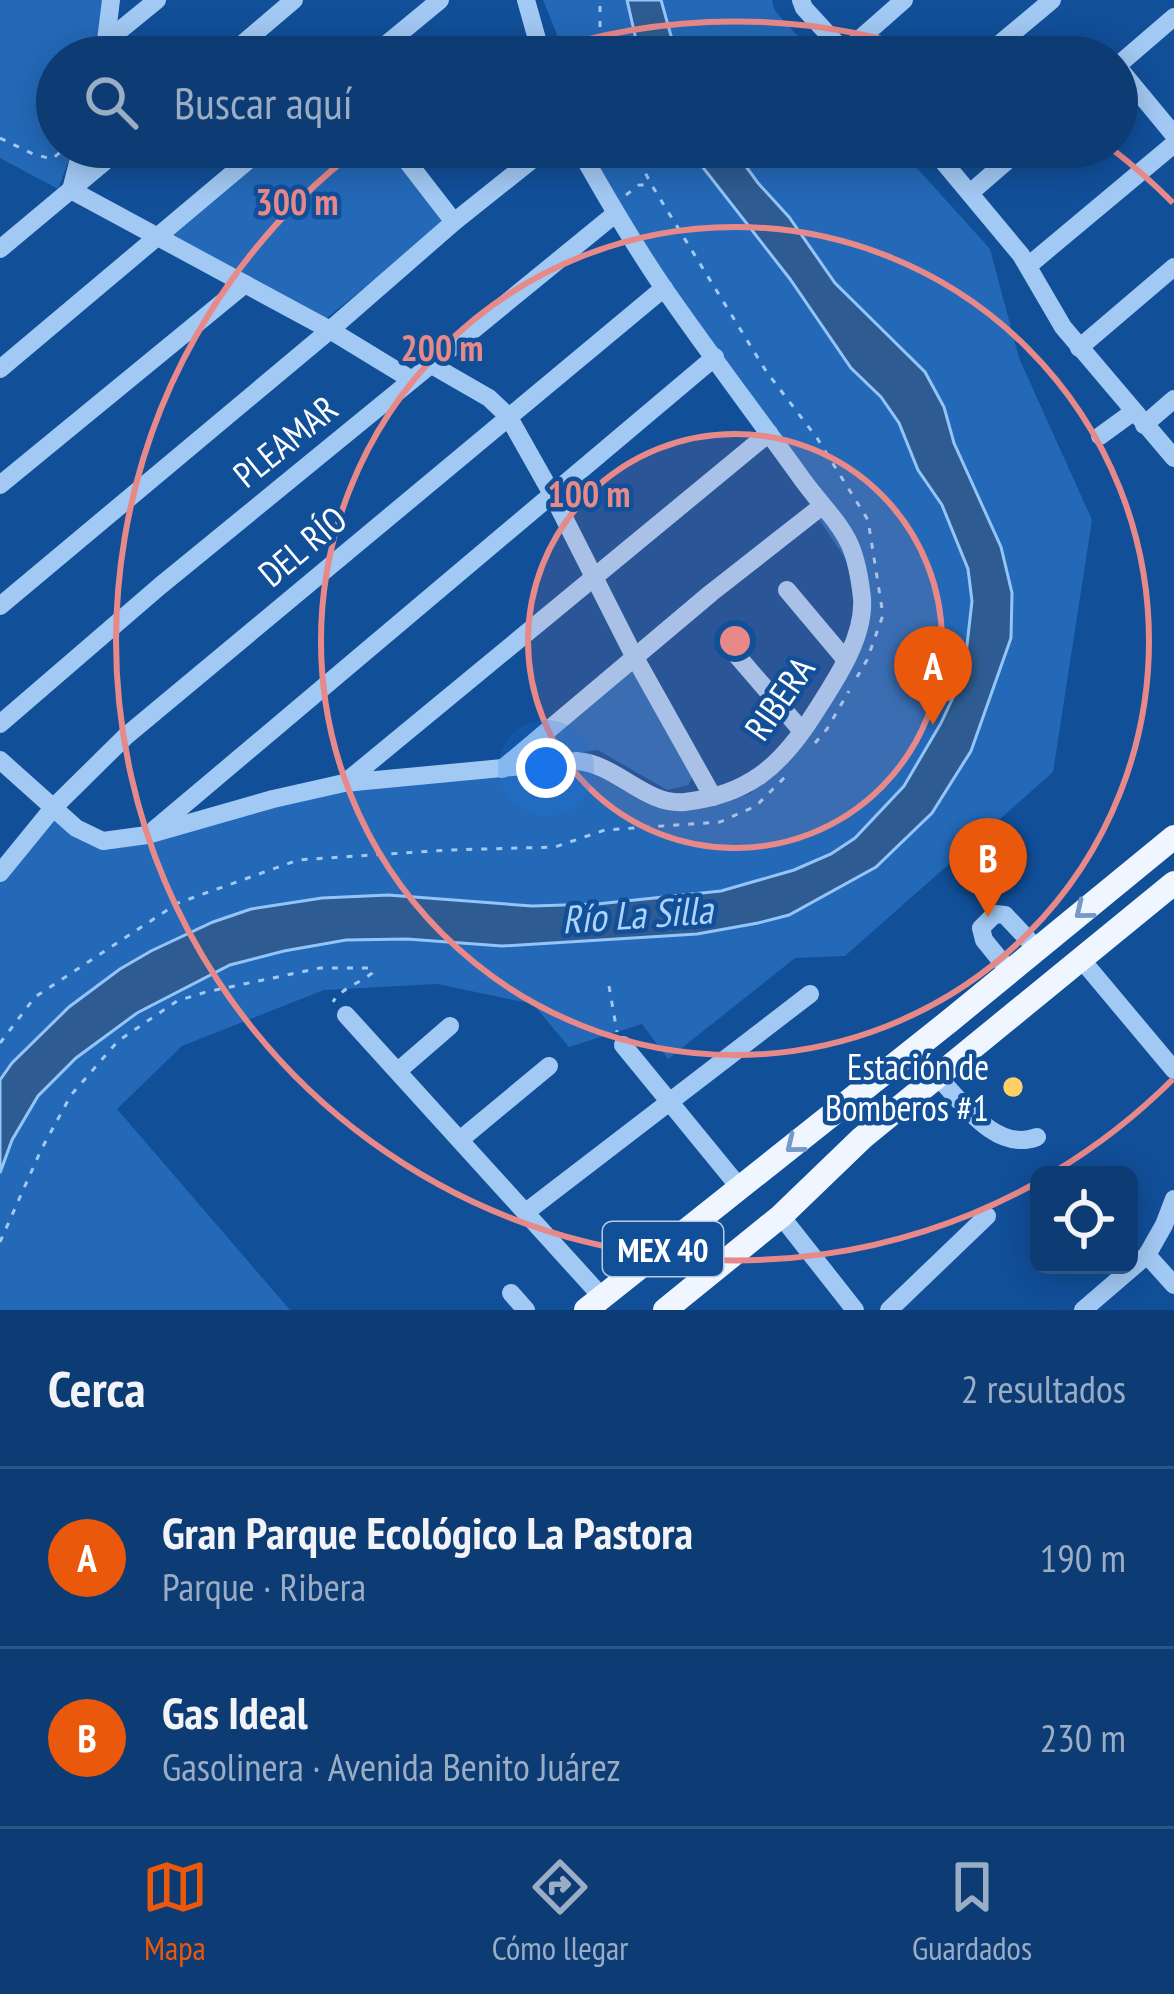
<!DOCTYPE html>
<html lang="es">
<head>
<meta charset="utf-8">
<style>
  body { margin:0; font-family:"PT Sans Narrow",sans-serif; background:#164278; color:#f1f3f6 }
  .controls { position:absolute; right:36px; bottom:36px; display:grid; overflow:hidden; border-radius:18px; box-shadow:0 6px 30px #0003 }
  .controls button { width:108px; height:108px; display:grid; place-items:center; padding:0; border:0; border-bottom:3px solid #2d5585; background:#0d3b73; color:#f1f3f6; font:60px sans-serif }
  .you { position:absolute; left:546px; top:768px; width:42px; height:42px; margin:-30px; border:9px solid #fff; border-radius:50%; background:#1a73e8; box-shadow:0 0 0 18px #1a73e833 }
  .badge { display:grid; place-items:center; width:78px; height:78px; border-radius:50%; background:#ea580c; color:#fff; font-size:39px; font-weight:700 }
  .pin { position:absolute; translate:-50% -99px; filter:drop-shadow(0 3px 6px #0008) }
  .pin::after { content:''; position:absolute; top:63px; width:42px; height:36px; background:inherit; clip-path:polygon(0 0,100% 0,50% 100%) }
  .list { margin:0; padding:0; list-style:none }
  h2 { display:flex; justify-content:space-between; align-items:center; height:156px; margin:0; padding:0 48px; font-size:51px }
  h2 small { font-size:39px; font-weight:400; color:#9aadc4 }
  .list li { display:grid; grid-template-columns:78px 1fr auto; gap:36px; align-items:center; box-sizing:border-box; height:180px; padding:0 48px; border-top:3px solid #2d5585 }
  .list b { display:block; font-size:45px; white-space:nowrap }
  .list p { margin:0; font-size:39px; white-space:nowrap; color:#9aadc4 }
  .list em { font-size:39px; font-style:normal; color:#9aadc4 }
  .icon { flex:none; width:66px; height:66px; fill:none; stroke:currentColor; stroke-width:2; stroke-linecap:round; stroke-linejoin:round }
  .map { position:relative; flex:none; width:1174px; height:1310px; overflow:hidden }
  .search { position:absolute; background:#0d3b73; box-shadow:0 6px 30px #0003; left:36px; right:36px; top:36px; height:132px; display:flex; align-items:center; gap:30px; box-sizing:border-box; padding:0 42px; border-radius:66px; color:#9aadc4; font-size:45px }
  .sheet { height:516px; background:#0d3b73 }
  nav { display:flex; justify-content:space-around; align-items:center; box-sizing:border-box; height:168px; border-top:3px solid #2d5585; background:#0d3b73; font-size:33px; color:#9aadc4 }
  nav a { display:grid; justify-items:center; gap:6px }
  nav .on { color:#ea580c }
  .map>svg:first-child { display:block }
  .green { fill:#2369b8 }
  .water { fill:#2e5c92; stroke:#94c4f8; stroke-width:3 }
  .lines { fill:none; stroke-linecap:round; stroke-linejoin:round }
  .path { stroke:#a2c9f4; stroke-width:3; stroke-dasharray:6 9; stroke-linecap:butt }
  .minor { stroke:#a2c9f4; stroke-width:18 }
  .major { stroke:#f0f6ff; stroke-width:24 }
  .oneway { stroke:#759ac7 }
  .ring { fill:none; stroke:#e88989; stroke-width:6 }
  .poi-dot { fill:#ffd066; stroke:#114f99; stroke-width:4.5 }
  .labels { text-anchor:middle; dominant-baseline:central; stroke-width:9; stroke-linejoin:round; paint-order:stroke }
  .shield { fill:#114f99; stroke:#b8cae0; stroke-width:3 }
  .shield-label { font-size:33px; font-weight:bold; fill:#fff }
  .street-label { font-size:36px; fill:#fff; stroke:#114f99 }
  .poi-label { font-size:36px; fill:#fff; stroke:#114f99; text-anchor:end }
  .water-label { font-size:39px; font-style:italic; fill:#afd3fb; stroke:#114f99 }
  .centre { fill:#e88989; stroke:#114f99; stroke-width:6 }
  .ring-label { font-size:36px; text-anchor:middle; font-weight:bold; fill:#e88989; stroke:#114f99; stroke-width:9; stroke-linejoin:round; paint-order:stroke }
</style>
</head>
<body>
<div class="map">
<svg width="1174" height="1310" viewBox="0 0 1174 1310">
  <rect width="100%" height="100%" fill="#114f99"/>
  <g class="green">
    <path d="M0,0H103L98,57H57V147H74L58,189L0,158Z"/>
    <path d="M543,0H772L775,11L817,57H566Z"/>
    <path d="M276,147H384L442,217L441,226L324,320L171,234Z"/>
    <path d="M594,147H898L990,249L1019,358L1092,520L1053,772L845,956L795,958L668,1059L642,1024L569,1047L533,1004L437,984L324,990L182,1046L117,1109L290,1310H0V873L53,808L103,841L273,799L577,761L645,791L730,799L750,794L802,732L845,659L859,579L615,214Z"/>
    <path d="M626,669L635,671L692,778L688,785L667,790L598,750L540,757L536,754L535,750Z"/>
  </g>
  <g class="water">
    <path d="M627,0H661L677,57H640Z"/>
    <path d="M687,147H732L758,183L789,217L835,283L925,372L944,407L954,443L1001,547L1012,593L1011,638L971,751L932,813L876,867L789,915L758,923L697,934L502,946L407,939L346,940L284,951L230,965L137,1013L76,1058L38,1096L12,1140L0,1173V1080L12,1063L69,1007L120,969L151,951L213,922L251,909L322,898L388,895L532,906L597,904L721,891L794,870L831,854L855,838L904,786L941,723L958,687L965,663L972,601L968,569L942,505L918,470L899,423L881,397L851,368L790,279Z"/>
  </g>
  <g class="lines">
    <g class="path">
      <path d="M600,57V0"/>
      <path d="M0,138L33,154L52,159L63,150"/>
      <path d="M632,147L651,184L766,371L817,438L868,520L883,615L867,660L857,677"/>
      <path d="M626,195L639,185H649"/>
      <path d="M815,743L827,729L849,691"/>
      <path d="M609,986L617,1032"/>
      <path d="M0,1043L35,997L178,903L298,860L448,850L555,847L605,830L720,822L756,806L785,777"/>
      <path d="M0,1242L41,1150L71,1095L118,1041L177,1001L206,992L320,968H372V973C360,983 340,989 333,1002"/>
    </g>
    <g class="minor">
      <path d="M526,0L542,57"/>
      <path d="M801,0L804,8L849,57"/>
      <path d="M108,40L157,0"/>
      <path d="M845,52L904,0"/>
      <path d="M104,57L111,0"/>
      <path d="M227,57L294,0"/>
      <path d="M371,57L440,0"/>
      <path d="M516,57L537,40"/>
      <path d="M984,57L1052,0"/>
      <path d="M1117,66L1174,135"/>
      <path d="M1117,66L1174,17"/>
      <path d="M82,147L71,190L330,330L412,380"/>
      <path d="M396,147L454,222"/>
      <path d="M931,147L1021,255L1063,327L1174,458"/>
      <path d="M970,193L1023,147"/>
      <path d="M0,249L122,147"/>
      <path d="M1028,266L1174,144"/>
      <path d="M1079,348L1174,267"/>
      <path d="M430,364L489,398L508,416L552,494L634,656L713,797"/>
      <path d="M0,369L264,147"/>
      <path d="M1144,425L1174,399"/>
      <path d="M1100,436L1133,412"/>
      <path d="M0,485L245,284"/>
      <path d="M787,590L845,659"/>
      <path d="M0,606L330,330L454,222L548,147"/>
      <path d="M727,644L802,731"/>
      <path d="M0,724L160,586L615,214"/>
      <path d="M0,760L76,828L103,841L147,835L273,799L344,783L577,761C617,764 645,806 685,802C748,795 781,766 814,714C835,681 865,638 862,598C860,580 857,561 850,545C839,521 817,500 802,479C756,415 708,352 663,287C632,242 605,195 578,147"/>
      <path d="M502,769L711,593L822,506"/>
      <path d="M347,781L769,433"/>
      <path d="M154,830L715,357"/>
      <path d="M0,873L53,808L126,736L664,288"/>
      <path d="M1081,959L1174,1070"/>
      <path d="M1010,972L984,940L981,928L995,914L1005,915L1037,949"/>
      <path d="M346,1015L602,1297"/>
      <path d="M623,1045L740,1188"/>
      <path d="M398,1071L450,1026"/>
      <path d="M938,1077C963,1103 996,1153 1037,1137"/>
      <path d="M461,1139L549,1066"/>
      <path d="M526,1212L810,994"/>
      <path d="M781,1216L855,1310"/>
      <path d="M1147,1255L1174,1285"/>
      <path d="M511,1293L526,1310"/>
      <path d="M889,1310L987,1216"/>
      <path d="M1083,1310L1147,1255L1164,1225L1174,1199"/>
    </g>
    <g class="major">
      <path d="M586,1310L952,1019L1174,837"/>
      <path d="M665,1310L781,1216L862,1138L1174,883"/>
    </g>
  </g>
  <defs><path id="oneway-chevron" d="M-2-3.5L2.5 0L-2 3.5" fill="none" stroke-width="1.6" stroke-linecap="round" stroke-linejoin="round" transform="scale(3)"/></defs>
  <g class="oneway">
    <use href="#oneway-chevron" transform="translate(1083 911) rotate(141)"/>
    <use href="#oneway-chevron" transform="translate(794 1145) rotate(141)"/>
  </g>
  <circle cx="735" cy="641" r="207" fill="#e88989" fill-opacity=".12"/>
  <g class="ring">
    <circle cx="735" cy="641" r="207"/>
    <circle cx="735" cy="641" r="414"/>
    <path d="M1173 1079A620 620 0 0 1 1054 1172M1036 1183A620 620 0 0 1 358 149M528 57A620 620 0 0 1 942 57M1112 149A620 620 0 0 1 1173 203"/>
  </g>
  <circle class="poi-dot" cx="1013" cy="1087" r="12"/>
  <g class="labels">
    <rect class="shield" x="603" y="1222" width="120" height="54" rx="9"/>
    <g class="shield-label">
      <text x="663" y="1249">MEX 40</text>
    </g>
    <g class="street-label">
      <text transform="translate(285 441) rotate(-39)">PLEAMAR</text>
      <text transform="translate(302 546) rotate(-40)">DEL RÍO</text>
      <text transform="translate(779 698) rotate(-55)">RIBERA</text>
    </g>
    <g class="poi-label">
      <text x="989" y="1066">Estación de<tspan x="989" dy="41">Bomberos #1</tspan></text>
    </g>
    <g class="water-label">
      <text transform="translate(637 914) rotate(-4)">Río La Silla</text>
    </g>
  </g>
  <circle cx="735" cy="641" r="18" class="centre"/>
  <g class="ring-label">
    <text x="297" y="215">300 m</text>
    <text x="442" y="361">200 m</text>
    <text x="589" y="507">100 m</text>
  </g>
</svg>
<div class="controls">
<button><svg class="icon" aria-label="locate" viewBox="0 0 24 24"><circle cx="12" cy="12" r="6"/><path d="M12 2v4M12 18v4M2 12h4M18 12h4"/></svg></button>
</div>
<div class="you"></div>
<div class="pin badge" style="left:933px;top:725px">A</div>
<div class="pin badge" style="left:988px;top:917px">B</div>
<div class="search"><svg class="icon" aria-label="search" viewBox="0 0 24 24"><circle cx="10" cy="10" r="6"/><path d="M15 15l6 6"/></svg>Buscar aquí</div>
</div>
<section class="sheet">
<h2>Cerca<small>2 resultados</small></h2>
<ul class="list">
<li><span class="badge">A</span><div><b>Gran Parque Ecológico La Pastora</b><p>Parque · Ribera</p></div><em>190 m</em></li>
<li><span class="badge">B</span><div><b>Gas Ideal</b><p>Gasolinera · Avenida Benito Juárez</p></div><em>230 m</em></li>
</ul>
</section>
<nav>
<a class="on"><svg class="icon" aria-label="map" viewBox="0 0 24 24"><path d="M3 6l6-2 6 2 6-2v14l-6 2-6-2-6 2zM9 4v14M15 6v14"/></svg>Mapa</a>
<a><svg class="icon" aria-label="directions" viewBox="0 0 24 24"><path d="M12 3l9 9-9 9-9-9zM9 14v-3h6M13 9l2 2-2 2"/></svg>Cómo llegar</a>
<a><svg class="icon" aria-label="saved" viewBox="0 0 24 24"><path d="M7 4h10v16l-5-4-5 4z"/></svg>Guardados</a>
</nav>
</body>
</html>
